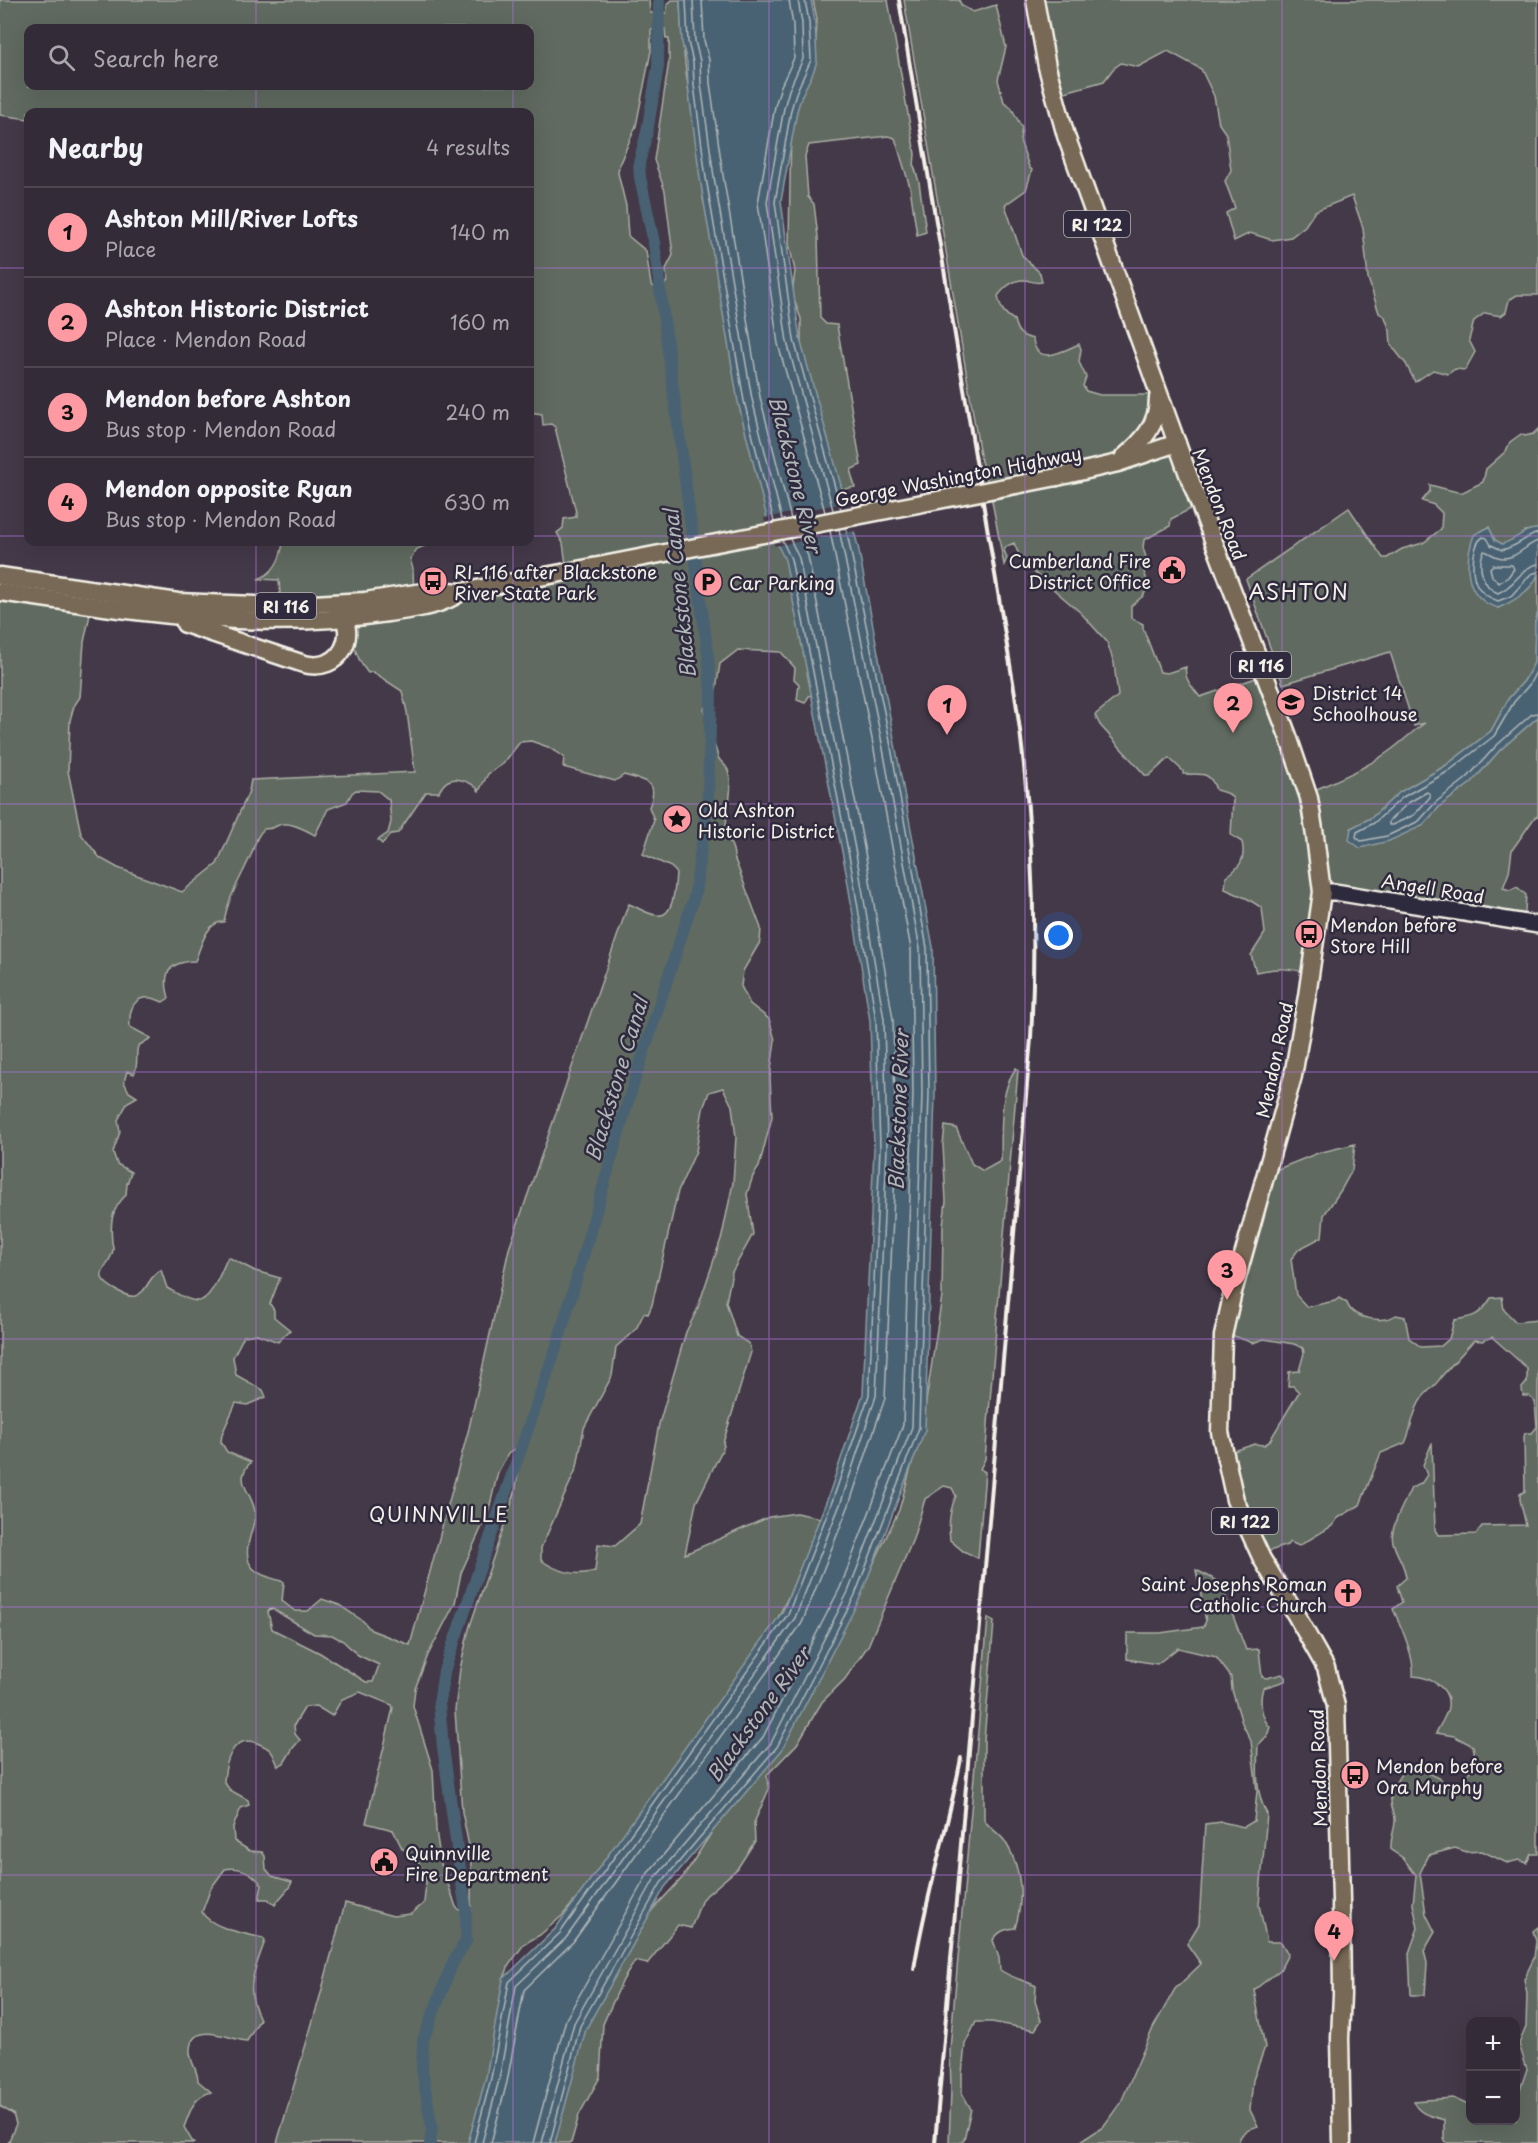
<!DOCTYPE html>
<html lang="en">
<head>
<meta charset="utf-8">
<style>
  body { margin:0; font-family:"Playpen Sans",sans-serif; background:#3b333f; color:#f1f3f6 }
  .controls { position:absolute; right:18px; bottom:18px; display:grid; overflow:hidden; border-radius:12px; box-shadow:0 6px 24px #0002 }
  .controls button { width:54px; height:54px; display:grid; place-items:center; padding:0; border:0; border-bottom:2px solid #4e4752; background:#332b37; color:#f1f3f6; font:30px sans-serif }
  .you { position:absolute; left:1059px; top:936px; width:21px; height:21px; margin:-15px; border:4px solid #fff; border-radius:50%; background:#1a73e8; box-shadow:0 0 0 9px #1a73e833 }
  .badge { display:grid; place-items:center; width:39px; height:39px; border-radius:50%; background:#ff9aa2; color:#111; font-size:20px; font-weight:700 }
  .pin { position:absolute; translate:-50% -50px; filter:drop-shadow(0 2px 3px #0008) }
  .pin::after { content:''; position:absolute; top:32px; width:21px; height:18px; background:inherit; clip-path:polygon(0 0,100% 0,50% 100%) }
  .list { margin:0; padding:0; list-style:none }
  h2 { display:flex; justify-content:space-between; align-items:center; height:78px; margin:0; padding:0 24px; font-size:26px }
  h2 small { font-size:20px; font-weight:400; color:#a9a7ad }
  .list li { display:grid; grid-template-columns:39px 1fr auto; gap:18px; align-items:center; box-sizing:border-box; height:90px; padding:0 24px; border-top:2px solid #4e4752 }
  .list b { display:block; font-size:22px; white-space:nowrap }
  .list p { margin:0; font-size:20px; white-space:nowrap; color:#a9a7ad }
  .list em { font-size:20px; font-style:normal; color:#a9a7ad }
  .icon { flex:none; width:33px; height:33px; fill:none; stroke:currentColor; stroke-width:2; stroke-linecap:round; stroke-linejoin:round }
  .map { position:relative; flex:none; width:1538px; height:2143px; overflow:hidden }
  .search { position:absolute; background:#332b37; box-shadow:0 6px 24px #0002; left:24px; top:24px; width:510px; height:66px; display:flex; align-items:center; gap:15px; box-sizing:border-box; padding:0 21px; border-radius:12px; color:#a9a7ad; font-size:22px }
  .panel { position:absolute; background:#332b37; box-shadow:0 6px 24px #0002; left:24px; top:108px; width:510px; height:438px; border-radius:12px }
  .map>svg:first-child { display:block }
  .green { fill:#606b60; stroke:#aaaea4; stroke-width:1.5; fill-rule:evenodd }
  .water { fill:#496273; stroke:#8d9ba2; stroke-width:1.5 }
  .pier { fill:#443949 }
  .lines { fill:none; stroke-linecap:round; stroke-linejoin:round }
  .shore { stroke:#b0b8b9; stroke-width:1.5 }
  .canal { stroke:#496273; stroke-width:12 }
  .secondary-casing { stroke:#f4f1e8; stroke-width:20 }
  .primary-casing { stroke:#f4f1e8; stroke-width:21 }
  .secondary { stroke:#2f2a3d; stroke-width:15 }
  .primary { stroke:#776954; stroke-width:16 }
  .rail { stroke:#f4f1e8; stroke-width:4 }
  .primary-bridge-casing { stroke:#f4f1e8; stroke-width:21; stroke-linecap:butt }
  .primary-bridge { stroke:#776954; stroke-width:16 }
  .grid { fill:none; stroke:#a571cd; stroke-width:1.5; stroke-opacity:0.55 }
  .labels { text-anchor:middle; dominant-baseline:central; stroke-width:5; stroke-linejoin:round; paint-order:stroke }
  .shield { fill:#2f2a3d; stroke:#b9b5b5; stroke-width:1.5 }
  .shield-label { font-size:16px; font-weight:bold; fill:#f4f1e8 }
  .street-label { font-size:18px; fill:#f4f1e8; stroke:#2f2a3d }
  .poi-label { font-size:18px; fill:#f4f1e8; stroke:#2f2a3d; text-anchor:start }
  .water-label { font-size:20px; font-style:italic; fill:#b0b8b9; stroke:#2f2a3d }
  .neighbourhood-label { font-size:20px; letter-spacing:1.5px; fill:#f4f1e8; stroke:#2f2a3d }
  .quarter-label { font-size:21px; letter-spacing:1.5px; fill:#f4f1e8; stroke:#2f2a3d }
</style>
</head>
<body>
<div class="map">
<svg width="1538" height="2143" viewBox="0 0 1538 2143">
  <rect width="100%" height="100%" fill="#443949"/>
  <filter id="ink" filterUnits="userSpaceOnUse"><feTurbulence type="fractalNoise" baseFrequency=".0167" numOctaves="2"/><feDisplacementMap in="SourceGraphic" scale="12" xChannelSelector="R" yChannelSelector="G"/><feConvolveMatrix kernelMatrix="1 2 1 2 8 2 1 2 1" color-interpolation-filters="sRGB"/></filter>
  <g filter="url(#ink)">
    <g class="green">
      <path d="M0,0H649L650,13H666L668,4L672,0H680C682,63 694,126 705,188L703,199L730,294L817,694L809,696L805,703L797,700L799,684L794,679L795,668L781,652L738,650L720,664L716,690L704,709L709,722L710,738C717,745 715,751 719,759C722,763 726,765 728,770C735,791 725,811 726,831C727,843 734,843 734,857L761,928L760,942L743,971L741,986L750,1004L769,1019L775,1040L770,1078L772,1117L759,1167L753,1176L747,1194L753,1234L732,1272L726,1302L737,1336L749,1344L751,1352L723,1443L724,1446L696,1503L685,1554L769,1517L796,1513L821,1518L790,1593L767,1640L624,1842L562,1916L540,1935L524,1944L509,1965L503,1981L501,2024L475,2143H277L321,1993L345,1903L393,1916L411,1914L424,1903L426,1882L422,1868L418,1862L402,1848L393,1830L366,1823L393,1708L392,1705L360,1692L342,1699L332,1716L316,1706L305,1707L294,1725L295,1734L300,1740L293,1748L284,1763L278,1766C272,1751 272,1749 257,1743C232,1733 225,1764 224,1782L230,1790L248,1800L249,1805L241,1808L233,1827L234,1841L250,1851L262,1852L265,1856L266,1869L272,1876L292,1882C288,1892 280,1896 275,1905L268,1899H259L262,1885C253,1873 240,1866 225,1869L211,1888L202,1912C210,1928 246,1934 263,1938L265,1941C254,1972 244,1988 260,2019L247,2041C232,2040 192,2020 190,2049C189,2061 198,2070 198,2081L211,2092C192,2098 191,2110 184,2127L192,2141L196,2143H8L16,2124L13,2114L0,2106V597L91,610L84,642L80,697L74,706L70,720L68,771L81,834L100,858L118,868L182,892L217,864L249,791L251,780L415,772L407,712L402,691L373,672L368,673C354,656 352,639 350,618L567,572L563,543L557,533L563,528L564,519L576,517V512L555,427L551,424L543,425L542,414L530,412V112H28V119L0,115ZM28,28H530V86H28ZM665,29L666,39H669V61L654,160L665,191L673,255L666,269L667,281L661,291L651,285L646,251L628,236L626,206L618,173L619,165L636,126L651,51V30ZM531,741L548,747L564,757L563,767L615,781L624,775C646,782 660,780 649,807L654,820L643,854L671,867L676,872C675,884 675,919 656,915C647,914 637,907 629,904L627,908L509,1249L469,1428L410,1645L371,1630L363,1621L339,1605L322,1599L308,1611H295L282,1601L284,1582C273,1578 254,1575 249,1562C243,1545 256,1527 255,1512C253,1493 232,1481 251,1462L227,1452L221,1442L222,1434L236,1403L247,1405L266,1397L263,1390L236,1375L233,1357L244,1336L257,1334L278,1342L290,1330L274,1317V1310L270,1304L280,1278L255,1271L228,1257C222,1269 211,1302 197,1301C187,1301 176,1293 167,1288L161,1270C148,1276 148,1292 135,1296C129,1297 123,1294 118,1291C87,1275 109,1270 113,1250C114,1247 112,1245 112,1242C110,1222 111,1210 126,1195L127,1184L131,1172L117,1164L113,1152L120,1132L118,1120L128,1102L137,1097L129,1092L124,1082L127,1071L134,1074C139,1064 135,1056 138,1046L151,1038L130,1027C128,1002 140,991 163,1002L169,998C162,973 168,962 195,961C201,947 206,921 224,922C228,897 241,878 251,855C255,845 256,836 264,829C275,829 274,826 282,824C292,822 307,831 315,835L328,809L347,802L352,793L356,790L378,791L389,800L391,822L388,833L378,840L382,844L391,834L398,833L426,792H439C441,788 444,783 448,781C457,776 474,783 479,791L488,774L503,764L520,742ZM723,1088L732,1106L736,1137L733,1183L722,1236L697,1310L686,1332L659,1424L640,1524L615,1546L598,1544L595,1571C576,1577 556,1571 541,1560V1548L577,1467L584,1428L612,1376L616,1347L636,1329L644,1313L648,1314L652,1305L678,1191L696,1151L703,1109L709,1092ZM515,1449L518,1453L519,1466L515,1493L469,1629L460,1669L455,1710L462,1812L471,1856V1906L467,1916L456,1907L441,1864L436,1830L433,1770L413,1706L415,1689L428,1655L455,1603L461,1573L488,1513L498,1472L508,1454ZM271,1608L314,1634L332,1635L343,1641L358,1655L379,1665L373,1682H366L320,1653L272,1629L268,1612Z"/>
      <path d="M813,0H888L915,154L914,166L919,182L926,232L917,235L910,187L895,138L888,136L809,145L805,156L808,197L814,204L818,237L820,318L826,324L837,325L861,465L852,469L851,473L855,487L839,490L801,358V319L792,294L795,271L789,244L791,123L797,101L815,60L817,19Z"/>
      <path d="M904,0H959L962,6L973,12L996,5L1006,47L998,80L1004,102L1011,107L1022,128L1020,140L1029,167L1032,170L1026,190L1005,205L1022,255L1040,273L1042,282C1034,284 1031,280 1023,280C1012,280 1004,288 998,296C1000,308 1004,314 1014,320C1017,333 1021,336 1033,339C1036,367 1063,351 1079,344L1081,349L1079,362L1086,377L1083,386L1086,391L1100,395H1154L1144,460L1179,453L1196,506L1171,519L1170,526L1144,540L1143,548L1148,563L1143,569L1149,586L1143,596L1131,606V618L1143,624V628L1160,672L1167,673L1186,667C1183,678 1193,688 1200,697L1262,676L1304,795C1332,782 1363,770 1388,752C1401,743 1410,733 1425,723L1414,726L1390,652L1283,684L1246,579L1349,508L1383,558H1387L1402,549L1423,543L1441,529L1442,513L1434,505L1422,501L1430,491V485L1461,493L1483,482L1486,469L1506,451L1510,442L1521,434L1525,436L1533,434L1538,429V529L1525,531L1515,541L1502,544L1495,540L1489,527L1474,535L1498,608C1517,600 1526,591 1538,575V612L1535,622L1534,663L1524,681L1509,698L1491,731L1445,766L1400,792L1371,818L1351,828L1360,847L1422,826L1440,806L1471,783L1500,750L1538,717V816L1535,817L1512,850L1509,872L1503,888L1510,890L1517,887L1526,895L1524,925L1324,889L1309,974C1291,967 1275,968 1256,972L1251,955L1265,933L1262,908L1248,899L1225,889L1226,877C1240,867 1246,860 1242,842L1231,835L1233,799L1229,794L1216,790C1210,770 1201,775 1183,774V771L1169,758L1149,776L1145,775L1100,725L1095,715L1118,696L1114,663L1107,642L1081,613L1022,562L1014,543L1007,546L1004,550L1007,558L1004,565L990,490L981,461Z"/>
      <path d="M1032,0H1538V295H1517L1509,300L1506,312L1501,316L1485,313L1474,321L1469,340L1475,352L1465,370L1455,369L1448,374L1433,370L1415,382L1406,364L1391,345L1390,331L1385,317L1379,313L1368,278L1363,228L1352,196L1315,211L1305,226L1291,237L1272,240L1250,233L1234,241L1226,213L1235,208L1225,181L1231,170L1226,134L1219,124L1214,96L1201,69L1168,51L1138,67L1121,63L1113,69L1104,81L1051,96Z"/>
      <path d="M283,542H432V543L417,549L410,559L413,569L414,598L281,609L279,580L258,579C275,573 281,559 283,542Z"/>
      <path d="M1016,1068L1018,1070L985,1459L980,1469L985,1472L978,1558L963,1551L950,1540C948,1524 949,1511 956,1496L952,1488L944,1486L925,1499L913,1539L868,1646L845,1679L822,1702L797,1744L767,1775L769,1789L754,1823L755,1841L737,1869L702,1899L691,1928L678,1925L647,1964L635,1961L623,1980L603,2024L600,2077L579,2115L571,2143H550L559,2081L641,1922L683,1877L843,1628L899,1510L922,1428L942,1296L943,1226L946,1201L943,1145L945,1126L956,1128L972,1164L983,1171L1001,1161C1002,1132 998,1093 1016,1068Z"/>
      <path d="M1355,1144L1352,1170L1341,1190L1324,1215L1322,1237L1299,1249L1291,1259L1296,1295L1307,1307L1335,1301L1339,1298L1347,1303C1352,1319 1383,1324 1396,1315L1405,1317L1409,1338L1421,1347L1441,1346L1449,1339L1454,1320C1473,1317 1480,1316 1491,1298L1502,1297L1504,1310L1516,1322L1538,1320V1854H1531L1527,1863L1519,1860L1507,1863L1482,1851L1467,1852L1455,1848L1429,1855L1420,1873L1426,1914L1435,1932L1424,1951L1427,1963L1425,1995H1411L1409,1953L1418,1928L1413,1904L1416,1875L1403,1858L1391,1850C1390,1836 1395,1831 1395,1821C1396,1815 1391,1808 1391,1801C1389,1788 1400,1777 1406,1766C1414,1770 1421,1771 1429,1774C1445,1778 1455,1799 1469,1773C1474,1763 1476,1757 1473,1746L1454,1736L1436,1733C1440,1725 1447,1715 1448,1707C1451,1687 1429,1677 1413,1676C1415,1657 1402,1628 1393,1609L1402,1602L1397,1586L1406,1578C1405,1564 1396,1555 1393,1542C1389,1528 1405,1502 1411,1488L1421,1484L1427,1475L1423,1465L1432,1443L1435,1530L1438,1535L1476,1534L1482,1526L1526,1525L1520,1500V1494L1525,1491L1524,1437L1525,1433H1532L1537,1427L1535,1402L1529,1396H1523L1522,1388L1527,1382V1368L1492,1337L1482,1341L1474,1340L1441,1377C1436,1386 1428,1390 1422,1398C1412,1411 1412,1429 1405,1443L1381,1453L1360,1505L1338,1518L1332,1526L1299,1546L1290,1542L1287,1545L1261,1554L1225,1454L1255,1444L1264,1445L1269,1442L1299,1392L1293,1386H1288L1289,1372L1299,1371L1304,1353L1303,1348L1294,1344L1264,1339L1253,1343L1228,1334L1268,1173L1318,1153Z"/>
      <path d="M1196,1570L1220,1582L1246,1650L1259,1649L1262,1677L1267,1678L1282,1674L1285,1677V1681L1263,1688C1259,1700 1261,1718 1270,1727L1267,1736L1258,1745C1257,1767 1255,1794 1267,1814L1259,1905L1267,1942H1281L1288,1954L1280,1970L1254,1990L1265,2047L1253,2080L1250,2110L1258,2126C1250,2129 1239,2133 1239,2143H1069L1080,2142L1103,2127L1121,2102L1153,2028L1175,1989L1201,1964L1187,1944L1199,1924L1205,1824L1222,1822L1244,1827L1254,1821L1257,1791L1251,1741L1242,1723L1232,1690L1231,1677L1216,1657L1178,1648L1157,1664L1127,1659V1633H1160L1203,1627L1206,1621Z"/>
      <path d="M988,1618L994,1622L984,1740V1820C990,1829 1002,1835 1006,1843C1022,1869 1024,1900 1015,1928C1005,1929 999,1931 993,1940L999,1958L1000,1970C1012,1978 1023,1980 1036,1986L1035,2001L1041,2021L1035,2030L992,2022H976L965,2044L962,2074V2093L971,2109L964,2139L959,2143H949L951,2091L950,2049Z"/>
      <path d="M1538,1927V2143H1447L1444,2139V2120C1431,2116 1419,2115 1413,2101L1453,2098L1470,2106V2120H1516V2101L1527,2069L1519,2044L1526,2027L1527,1993L1524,1979L1534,1958L1536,1941L1533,1931Z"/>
    </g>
    <g class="water">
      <path d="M680,0H811L815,21L817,61L813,73L802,95L797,111L781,201L800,339L858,546L933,947L935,1093L925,1430L860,1598L782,1750L665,1887L586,2029L555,2143H468L486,2077L503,1979L555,1929L783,1611L828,1497L863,1394L874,1148L870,1021L846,872L785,560L770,530L738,402L700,179L688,85L687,62L682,43Z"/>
      <path d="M1489,527L1495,540L1502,544C1516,540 1525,528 1538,529C1538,542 1538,560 1538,573C1535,589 1512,602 1498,608C1494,606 1488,605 1485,602C1463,587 1466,557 1474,535Z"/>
      <path d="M1538,612V717L1500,750L1471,783L1440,806L1422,826L1389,841L1360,848L1349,840L1351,828L1371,818L1400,792L1445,766L1491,731L1509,698L1524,681L1534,663L1535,622Z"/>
    </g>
    <path class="pier" d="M848,502L856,531L775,546L767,531L764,518Z"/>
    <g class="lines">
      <g class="shore">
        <path d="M686,0L688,42L693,62L694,85L706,178L744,401L774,522"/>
        <path d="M693,0L695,41L700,61L701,84L714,177L752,399L782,520"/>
        <path d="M702,0L704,40L709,60L710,83L723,175L760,397L791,519"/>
        <path d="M789,0L793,25L794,58L781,86L775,106L758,203L778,344L825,512"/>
        <path d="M798,0L802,23L803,59L789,90L784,108L767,202L787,342L833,510"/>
        <path d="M805,0L809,22L811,60L796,93L791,110L775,202L794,340L841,509"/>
        <path d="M1538,533C1523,538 1519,546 1502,550L1491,545L1487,538L1483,537C1472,544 1471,571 1476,583C1480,592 1489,598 1498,601L1511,596L1531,574L1538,572"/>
        <path d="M1538,541C1525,545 1514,562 1498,557C1493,556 1489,552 1484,551C1477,565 1482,587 1498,593C1516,586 1522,566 1538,564"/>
        <path d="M1493,565H1512L1514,569L1508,577L1499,583L1492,576L1490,568Z"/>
        <path d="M1538,668L1529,685L1514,702L1494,736L1449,771L1403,797L1374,823L1357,832L1356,837L1361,841L1387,836L1419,821L1436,802L1467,778L1496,746L1532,714L1538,713"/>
        <path d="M1427,792L1430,794V797L1414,815L1392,825H1389V821L1408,803Z"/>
        <path d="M474,2143L491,2078L509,1982L560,1933L788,1614L833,1499L869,1395L880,1148L876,1020L852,871L791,559L782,540"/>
        <path d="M482,2143L499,2080L516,1986L566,1938L795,1618L841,1502L876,1396L887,1148L884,1019L859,870L799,558L790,539"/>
        <path d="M491,2143L507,2082L524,1990L573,1942L802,1623L849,1505L885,1398L896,1149L893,1019L868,868L808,556L799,537"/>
        <path d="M533,2143L566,2019L648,1873L763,1737L840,1588L903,1425L913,1093L911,949L872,739L830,531"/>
        <path d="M542,2143L574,2023L655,1878L771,1743L848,1592L912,1427L922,1093L920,949L881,738L839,529"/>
        <path d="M550,2143L580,2026L661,1883L777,1747L855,1595L919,1428L929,1093L927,948L889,736L846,528"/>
      </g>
      <path class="canal" d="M430,2143L432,2128L422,2070L423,2040L453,1962L466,1941V1912L443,1747L439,1704L444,1671L558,1342L628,1101L695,894L708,795L711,693L708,655L654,243L640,177L639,163L647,132L658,67L659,0"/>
      <g class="secondary-casing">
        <path id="secondary" d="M1322,892H1335L1538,925"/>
      </g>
      <g class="primary-casing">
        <g id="primary">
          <path d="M1035,0L1047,67L1066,136L1188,474L1288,736L1309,798L1315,836L1322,892L1307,996L1293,1076L1233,1292L1223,1336L1220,1432L1235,1500L1262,1559L1296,1615L1326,1668L1336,1706L1341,1900L1342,1995L1340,2038L1342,2143"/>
          <path d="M1123,458C1143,441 1158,425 1158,398"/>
          <path d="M1057,477L1118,463L1177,443"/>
          <path d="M0,576L178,602L279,606L365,601L435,590L461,592L593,567"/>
          <path d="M0,592C130,611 256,633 387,613C413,609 440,607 461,592"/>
          <path d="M185,624L304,664C340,673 359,636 339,609"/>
        </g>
      </g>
      <use href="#secondary" class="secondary"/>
      <use href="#primary" class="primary"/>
      <g class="rail">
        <path d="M899,0L1015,694C1032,808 1037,922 1031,1038L935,2143"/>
        <path d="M914,1969C925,1898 948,1829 961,1758"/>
      </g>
      <g class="primary-bridge-casing">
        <path id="primary-bridge" d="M593,567L1057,477"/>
      </g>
      <use href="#primary-bridge" class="primary-bridge"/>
    </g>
  </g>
  <path class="grid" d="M256,0V28M513,0V28M769,0V2143M1025,0V2143M1282,0V2143M256,86V112M513,86V112M0,268H28M530,268H1538M0,536H28M530,536H1538M256,542V2143M513,542V2143M0,804H1538M0,1072H1538M0,1339H1538M0,1607H1538M0,1875H1538"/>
  <defs>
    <g id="civic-disc" transform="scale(1.5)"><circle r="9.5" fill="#ff9aa2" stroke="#2f2a3d"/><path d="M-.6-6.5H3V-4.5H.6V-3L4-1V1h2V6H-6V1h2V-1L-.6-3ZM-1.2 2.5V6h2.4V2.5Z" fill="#111"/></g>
    <g id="bus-disc" transform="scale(1.5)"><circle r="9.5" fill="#ff9aa2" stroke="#2f2a3d"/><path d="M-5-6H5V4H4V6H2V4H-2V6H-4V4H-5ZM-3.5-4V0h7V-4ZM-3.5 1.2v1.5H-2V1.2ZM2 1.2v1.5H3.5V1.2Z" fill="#111"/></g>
    <g id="parking-disc" transform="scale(1.5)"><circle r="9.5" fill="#ff9aa2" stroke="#2f2a3d"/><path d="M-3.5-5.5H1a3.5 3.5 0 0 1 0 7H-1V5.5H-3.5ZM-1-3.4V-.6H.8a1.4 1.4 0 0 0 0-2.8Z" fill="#111"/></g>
    <g id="school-disc" transform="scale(1.5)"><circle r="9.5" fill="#ff9aa2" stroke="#2f2a3d"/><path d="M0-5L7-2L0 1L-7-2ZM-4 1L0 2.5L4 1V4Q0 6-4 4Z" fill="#111"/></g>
    <g id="sight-disc" transform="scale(1.5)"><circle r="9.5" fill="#ff9aa2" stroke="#2f2a3d"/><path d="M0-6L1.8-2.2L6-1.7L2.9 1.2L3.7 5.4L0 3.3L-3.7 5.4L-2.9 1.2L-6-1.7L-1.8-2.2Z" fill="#111"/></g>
    <g id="church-disc" transform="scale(1.5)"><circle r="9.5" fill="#ff9aa2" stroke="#2f2a3d"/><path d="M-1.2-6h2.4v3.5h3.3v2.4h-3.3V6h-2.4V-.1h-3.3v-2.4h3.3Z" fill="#111"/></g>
  </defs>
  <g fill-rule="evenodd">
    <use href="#civic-disc" x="1172" y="570"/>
    <use href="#bus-disc" x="433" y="581"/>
    <use href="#parking-disc" x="708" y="582"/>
    <use href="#school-disc" x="1291" y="702"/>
    <use href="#sight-disc" x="677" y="819"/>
    <use href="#bus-disc" x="1309" y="934"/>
    <use href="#church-disc" x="1348" y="1593"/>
    <use href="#bus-disc" x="1355" y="1775"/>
    <use href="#civic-disc" x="384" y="1862"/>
  </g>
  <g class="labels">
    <g class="shield">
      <rect x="1064" y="211" width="66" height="26" rx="4.5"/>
      <rect x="256" y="593" width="60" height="26" rx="4.5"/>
      <rect x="1231" y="652" width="60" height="26" rx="4.5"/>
      <rect x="1212" y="1508" width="66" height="26" rx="4.5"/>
    </g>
    <g class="shield-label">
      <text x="1097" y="224">RI 122</text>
      <text x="286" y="606">RI 116</text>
      <text x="1261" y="665">RI 116</text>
      <text x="1245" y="1521">RI 122</text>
    </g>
    <g class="street-label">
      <text transform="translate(958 476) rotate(-11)">George Washington Highway</text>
      <text transform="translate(1220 504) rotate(69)">Mendon Road</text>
      <text transform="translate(1433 888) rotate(9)">Angell Road</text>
      <text transform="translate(1274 1060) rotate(-78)">Mendon Road</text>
      <text transform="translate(1318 1768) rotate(-92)">Mendon Road</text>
    </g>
    <g class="poi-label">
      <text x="1151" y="560" text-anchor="end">Cumberland Fire<tspan x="1151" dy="21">District Office</tspan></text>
      <text x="454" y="571">RI-116 after Blackstone<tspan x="454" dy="21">River State Park</tspan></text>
      <text x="729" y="582">Car Parking</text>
      <text x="1312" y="692">District 14<tspan x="1312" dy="21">Schoolhouse</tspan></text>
      <text x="698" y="809">Old Ashton<tspan x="698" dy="21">Historic District</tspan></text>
      <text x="1330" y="924">Mendon before<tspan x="1330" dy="21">Store Hill</tspan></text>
      <text x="1327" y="1583" text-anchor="end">Saint Josephs Roman<tspan x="1327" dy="21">Catholic Church</tspan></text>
      <text x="1376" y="1765">Mendon before<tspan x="1376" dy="21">Ora Murphy</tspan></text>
      <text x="405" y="1852">Quinnville<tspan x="405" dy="21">Fire Department</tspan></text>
    </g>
    <g class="water-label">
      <text transform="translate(796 474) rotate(76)">Blackstone River</text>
      <text transform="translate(679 594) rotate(-96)">Blackstone Canal</text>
      <text transform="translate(616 1079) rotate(-73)">Blackstone Canal</text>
      <text transform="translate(898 1110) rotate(-88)">Blackstone River</text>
      <text transform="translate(758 1714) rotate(-54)">Blackstone River</text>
    </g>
    <g class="neighbourhood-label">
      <text x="439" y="1514">QUINNVILLE</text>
    </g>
    <g class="quarter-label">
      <text x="1299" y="591">ASHTON</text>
    </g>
  </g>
</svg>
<div class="controls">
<button>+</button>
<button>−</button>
</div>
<div class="you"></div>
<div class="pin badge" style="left:947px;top:735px">1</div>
<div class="pin badge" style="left:1233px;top:733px">2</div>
<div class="pin badge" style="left:1227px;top:1300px">3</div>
<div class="pin badge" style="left:1334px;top:1961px">4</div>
<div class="search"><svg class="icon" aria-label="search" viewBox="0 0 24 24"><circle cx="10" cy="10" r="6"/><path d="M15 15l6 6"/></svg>Search here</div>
<section class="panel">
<h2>Nearby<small>4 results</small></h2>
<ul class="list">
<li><span class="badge">1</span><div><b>Ashton Mill/River Lofts</b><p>Place</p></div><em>140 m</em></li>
<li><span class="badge">2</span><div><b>Ashton Historic District</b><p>Place · Mendon Road</p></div><em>160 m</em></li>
<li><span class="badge">3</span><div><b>Mendon before Ashton</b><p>Bus stop · Mendon Road</p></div><em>240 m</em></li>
<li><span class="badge">4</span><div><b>Mendon opposite Ryan</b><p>Bus stop · Mendon Road</p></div><em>630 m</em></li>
</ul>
</section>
</div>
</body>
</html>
